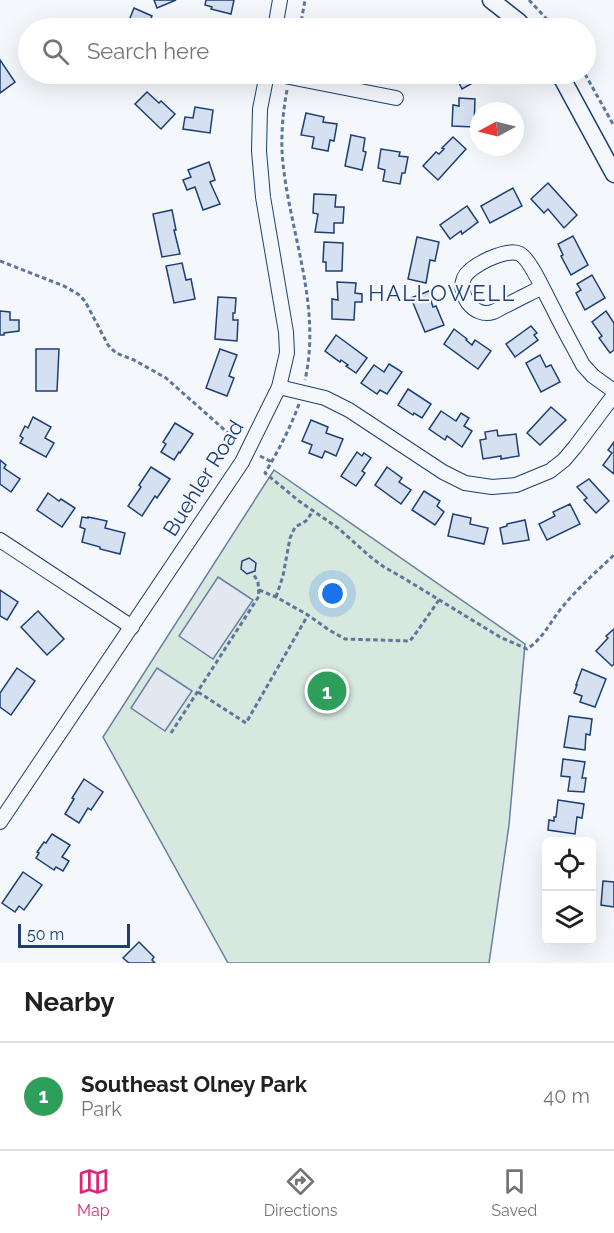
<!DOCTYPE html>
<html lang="en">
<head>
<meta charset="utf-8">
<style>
  body { margin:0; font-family:Raleway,sans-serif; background:#f2f2f2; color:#202124 }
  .controls { position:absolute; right:18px; bottom:18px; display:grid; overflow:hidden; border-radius:9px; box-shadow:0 6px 24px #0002 }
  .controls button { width:54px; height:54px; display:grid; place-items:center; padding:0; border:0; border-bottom:2px solid #e0e0e0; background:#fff; color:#202124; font:30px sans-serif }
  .compass { position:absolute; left:470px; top:102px; width:54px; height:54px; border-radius:50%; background:#fff; box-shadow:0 6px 24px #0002; rotate:263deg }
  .scale { position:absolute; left:18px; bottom:15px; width:112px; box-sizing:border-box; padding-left:6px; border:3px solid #1d3f73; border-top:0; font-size:16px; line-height:21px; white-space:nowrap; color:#1d3f73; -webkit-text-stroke:4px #f4f7fb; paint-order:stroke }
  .you { position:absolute; left:333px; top:594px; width:21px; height:21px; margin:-15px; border:4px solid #fff; border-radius:50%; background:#1a73e8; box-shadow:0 0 0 9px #1a73e833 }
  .badge { display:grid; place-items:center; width:39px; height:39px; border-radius:50%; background:#db2777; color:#fff; font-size:20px; font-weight:700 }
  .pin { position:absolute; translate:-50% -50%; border:3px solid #fff; box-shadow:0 2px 6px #0006 }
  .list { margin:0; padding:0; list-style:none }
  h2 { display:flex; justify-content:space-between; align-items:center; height:78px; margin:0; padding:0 24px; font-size:26px }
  h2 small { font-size:20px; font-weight:400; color:#757577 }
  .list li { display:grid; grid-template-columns:39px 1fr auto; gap:18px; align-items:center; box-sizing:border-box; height:108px; padding:0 24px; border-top:2px solid #e0e0e0 }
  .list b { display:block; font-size:22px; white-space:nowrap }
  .list p { margin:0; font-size:20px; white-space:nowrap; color:#757577 }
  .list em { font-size:20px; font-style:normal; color:#757577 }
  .icon { flex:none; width:33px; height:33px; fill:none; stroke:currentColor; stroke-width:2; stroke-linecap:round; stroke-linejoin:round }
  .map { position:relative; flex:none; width:614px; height:963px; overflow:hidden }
  .search { position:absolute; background:#fff; box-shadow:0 6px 24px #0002; left:18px; right:18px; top:18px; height:66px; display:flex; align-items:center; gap:15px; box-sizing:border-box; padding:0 21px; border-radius:33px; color:#757577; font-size:22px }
  .sheet { height:186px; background:#fff }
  nav { display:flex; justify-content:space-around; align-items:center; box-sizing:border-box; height:84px; border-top:2px solid #e0e0e0; background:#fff; font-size:16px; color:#757577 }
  nav a { display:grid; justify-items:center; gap:3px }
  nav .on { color:#db2777 }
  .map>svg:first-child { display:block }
  .green { fill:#d7e8df; stroke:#687fa3; stroke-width:1.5 }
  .parking { fill:#e3e8f0; stroke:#687fa3; stroke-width:1.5 }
  .building { fill:#d5e0f0; stroke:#1d3f73; stroke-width:1.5 }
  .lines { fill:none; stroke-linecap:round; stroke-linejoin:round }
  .minor-casing { stroke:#1d3f73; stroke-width:16 }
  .tertiary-casing { stroke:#1d3f73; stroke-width:19 }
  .path { stroke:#5e769c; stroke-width:3; stroke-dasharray:4.5 3; stroke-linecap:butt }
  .minor { stroke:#f4f7fb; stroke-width:14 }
  .tertiary { stroke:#f4f7fb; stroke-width:16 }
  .labels { text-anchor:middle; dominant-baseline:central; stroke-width:4.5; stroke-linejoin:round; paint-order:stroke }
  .street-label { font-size:21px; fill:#1d3f73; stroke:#f4f7fb }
  .neighbourhood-label { font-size:22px; letter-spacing:1.5px; fill:#1d3f73; stroke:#f4f7fb }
</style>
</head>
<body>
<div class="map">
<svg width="614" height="963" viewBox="0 0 614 963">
  <rect width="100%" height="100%" fill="#f4f7fb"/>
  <path class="green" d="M274,470L525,644L509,825L489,963H228L103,737Z"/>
  <g class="parking">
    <path d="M218,577L253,600L213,659L179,636Z"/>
    <path d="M157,668L192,691L165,731L131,708Z"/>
  </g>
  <g class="building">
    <path d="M154,0H176L157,8Z"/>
    <path d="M206,0H234L231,14L211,9L212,7L205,5Z"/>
    <path d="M134,8L152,16L147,28H126Z"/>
    <path d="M0,60L15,82L0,93Z"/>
    <path d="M126,74H146L147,80L127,82Z"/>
    <path d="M456,74H475L478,80L462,89L457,79L458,78Z"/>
    <path d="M147,92L159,103L161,101L175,114L161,129L135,104Z"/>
    <path d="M459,98L475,99L474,127L452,126L453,105L459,106Z"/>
    <path d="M195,107L213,110L210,133L183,129L185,117L193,118Z"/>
    <path d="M306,113L324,117L323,122L337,124L334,141L330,140L328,151L312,148L314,137L301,135Z"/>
    <path d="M351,135L365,138L363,151L366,152L362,170L345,166Z"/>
    <path d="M453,137L466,149L438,180L423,166L436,152L439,154L444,149L442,148Z"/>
    <path d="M381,149L400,152L399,156L408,157L405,173H402L400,184L383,181L385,170L378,168Z"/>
    <path d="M209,162L215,180L210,182L220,204L203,210L195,187L187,190L183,180L191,177L188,170Z"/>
    <path d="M548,183L577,215L564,228L548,209L544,213L531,199Z"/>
    <path d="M513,188L522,206L490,223L481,206Z"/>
    <path d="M314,194L336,195L335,207H344L343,223H334V233L315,232L318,214L313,213Z"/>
    <path d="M467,206L478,222L462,234L461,231L450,239L440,225Z"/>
    <path d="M172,210L176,230H174L180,254L162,257L153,214Z"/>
    <path d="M573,236L588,265L571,275L561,256L563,255L558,244Z"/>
    <path d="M417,237L439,242L435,261L430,260L426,283L408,279Z"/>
    <path d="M324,242L343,243L342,271H326V262H323Z"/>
    <path d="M182,263L186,280L191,279L195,299L174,303L166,266Z"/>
    <path d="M592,275L605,298L585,310L576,293L581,290L577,284Z"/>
    <path d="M337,282L356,283L355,293L362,294V302H355L354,320L332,319V299L338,300Z"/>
    <path d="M429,291L433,300L431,301L433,307L436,306L444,325L425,332L411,298Z"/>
    <path d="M218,297L236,298L235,313H233V320H238L237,341L215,339Z"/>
    <path d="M0,311L10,312V320H19V331L4,333V335H0Z"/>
    <path d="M606,311L614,323V350L610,353L599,338L602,336L592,322Z"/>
    <path d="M531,326L537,333L534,335L538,340L515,357L506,344Z"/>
    <path d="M454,329L467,339L466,340L472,345L475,340L491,351L478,369L444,344Z"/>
    <path d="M336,335L367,358L356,373L346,366L348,365L341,360L340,362L325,351Z"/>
    <path d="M36,349H59L57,391H36Z"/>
    <path d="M220,349L237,355L229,376L234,378L227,396L206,388Z"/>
    <path d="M540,355L546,367L551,365L560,382L541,392L526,363Z"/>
    <path d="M389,364L402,372L387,394L380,390L377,394L361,383L374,365L384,372Z"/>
    <path d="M408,389L431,404L422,418L414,413L413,415L398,405Z"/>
    <path d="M551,407L566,420L540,445L527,433Z"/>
    <path d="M441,411L456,421L461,413L469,418L464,426L472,431L462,447L447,436L445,440L429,429Z"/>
    <path d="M33,417L51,427L45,438L54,443L46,457L20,443L23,438L20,436L25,426L28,428Z"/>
    <path d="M311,420L328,427L326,433L343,439L336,456L325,451L322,458L309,453L312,445L302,441Z"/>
    <path d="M175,423L193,434L180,453L179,452L174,460L161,452L166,444L163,442Z"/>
    <path d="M497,430L498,436L516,434L519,456L501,459V456L483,459L480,440L486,439L485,432Z"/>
    <path d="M614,442V474L603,465L612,453L608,450Z"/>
    <path d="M357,452L362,456L364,453L371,458L362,471L365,473L356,486L341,476Z"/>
    <path d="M0,460L6,465L4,468L20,479L11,492L0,484Z"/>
    <path d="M151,467L170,479L157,498L155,496L142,516L128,506L141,487L139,485Z"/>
    <path d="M387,467L402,478L399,482L411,490L401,504L375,485Z"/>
    <path d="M589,479L609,501L596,513L584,500L587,498L577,487Z"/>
    <path d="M424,491L440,501L437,506L444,512L435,525L412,510Z"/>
    <path d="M48,493L59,501L61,499L75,508L62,527L37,510Z"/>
    <path d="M570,504L580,524L547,540L539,524L555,516L553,512Z"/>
    <path d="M453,514L471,518L470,524L488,528L484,544L448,536Z"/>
    <path d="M82,517L88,518V517L107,521L105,528L125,533L120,554L100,549V547L82,542L85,529L80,527Z"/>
    <path d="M525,520L529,540L503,544L500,528L507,526V524Z"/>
    <path d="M249,558L256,563L255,571L247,574L241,569L242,561Z"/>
    <path d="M0,590L18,602L7,620L0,616Z"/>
    <path d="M38,611L64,639L47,655L21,627Z"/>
    <path d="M614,629V664L612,666L596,651L608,638L606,636Z"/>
    <path d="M17,668L35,681L11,715L0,707V693Z"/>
    <path d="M582,669L606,679L595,707L580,702L582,696L574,693L577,685H576Z"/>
    <path d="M569,716L592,719L590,735L586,734L585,750L564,747Z"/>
    <path d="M563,759L585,762L582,778H586L584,792L568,791L570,777L561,776Z"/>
    <path d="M84,779L103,792L91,810L88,808L79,823L65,814L74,799L72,798Z"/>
    <path d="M558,800L584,804L582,818L577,817L575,834L548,830L549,820L554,821V817H556Z"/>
    <path d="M52,834L70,845L62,857L69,861L63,871L56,867L54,870L36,858L39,853L37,852L44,842L46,843Z"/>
    <path d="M23,872L42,885L24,910L19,906L15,912L2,903Z"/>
    <path d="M603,881L614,882V907L601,905Z"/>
    <path d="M139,942L154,957L152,960L155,963H129L123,958Z"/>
  </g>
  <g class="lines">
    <g class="minor-casing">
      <g id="minor">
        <path d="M275,28L280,0"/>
        <path d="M274,74L396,98"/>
        <path d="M542,287C531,293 520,298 509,304C504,306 498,310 493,312C474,318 457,295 464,278C469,266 507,247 520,254C531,260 546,296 553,308C562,327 573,346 583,365L593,376L614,391"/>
        <path d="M279,387L325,398L349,410L443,472L465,483L492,487L516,485L550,471L564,460L575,447L614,395"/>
        <path d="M0,540L132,627"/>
        <path d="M0,822L242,462L279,387L287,353L286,332L263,197L259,151L260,109L267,74"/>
      </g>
    </g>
    <g class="tertiary-casing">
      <g id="tertiary">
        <path d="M491,0L519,22L524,28"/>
        <path d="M558,74L563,80L614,174"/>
      </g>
    </g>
    <g class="path">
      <path d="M529,0L555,28"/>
      <path d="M300,28L305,0"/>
      <path d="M585,74L614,126"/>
      <path d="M287,90C282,117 280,145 284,172C293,241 321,310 305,380"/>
      <path d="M0,261L64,286L78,294L85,301L108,345L116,353L134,360L166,378L237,441"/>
      <path d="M299,404C290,429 278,451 265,473L299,501L338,528L373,559L384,567L405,579L500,637L527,649C544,638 551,620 564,605C579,587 597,571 614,555"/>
      <path d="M260,456L272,462"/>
      <path d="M259,590L276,597L308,615L329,630L345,639L410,641L416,633L439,600"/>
      <path d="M276,597L283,576L290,538L295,527L306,521L313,511"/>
      <path d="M198,692L246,723L308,615"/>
      <path d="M171,733L259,596L258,582L254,575"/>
    </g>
    <use href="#minor" class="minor"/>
    <use href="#tertiary" class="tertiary"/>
  </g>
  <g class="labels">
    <g class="street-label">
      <text transform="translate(203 478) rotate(-58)">Buehler Road</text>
    </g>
    <g class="neighbourhood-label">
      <text x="442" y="293">HALLOWELL</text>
    </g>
  </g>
</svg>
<div class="controls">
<button><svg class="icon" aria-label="locate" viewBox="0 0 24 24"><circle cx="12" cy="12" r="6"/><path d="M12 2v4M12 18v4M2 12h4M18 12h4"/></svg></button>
<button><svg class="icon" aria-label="layers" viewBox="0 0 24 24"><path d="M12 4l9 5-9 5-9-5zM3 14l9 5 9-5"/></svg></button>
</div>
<svg class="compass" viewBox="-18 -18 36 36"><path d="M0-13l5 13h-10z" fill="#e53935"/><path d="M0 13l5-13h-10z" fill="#757577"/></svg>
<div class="scale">50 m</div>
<div class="you"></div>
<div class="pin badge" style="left:327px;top:691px;background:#2e9e5b">1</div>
<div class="search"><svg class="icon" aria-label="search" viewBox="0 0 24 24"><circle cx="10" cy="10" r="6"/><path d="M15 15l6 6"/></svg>Search here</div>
</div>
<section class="sheet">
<h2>Nearby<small></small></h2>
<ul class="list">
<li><span class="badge" style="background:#2e9e5b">1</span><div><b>Southeast Olney Park</b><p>Park</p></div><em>40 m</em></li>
</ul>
</section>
<nav>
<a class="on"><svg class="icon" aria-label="map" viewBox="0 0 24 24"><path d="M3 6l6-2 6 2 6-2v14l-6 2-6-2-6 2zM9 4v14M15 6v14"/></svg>Map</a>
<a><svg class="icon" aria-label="directions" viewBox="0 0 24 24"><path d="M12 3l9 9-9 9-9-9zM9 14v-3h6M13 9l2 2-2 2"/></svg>Directions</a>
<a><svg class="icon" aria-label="saved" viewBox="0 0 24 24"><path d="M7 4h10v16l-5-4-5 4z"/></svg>Saved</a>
</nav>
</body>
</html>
